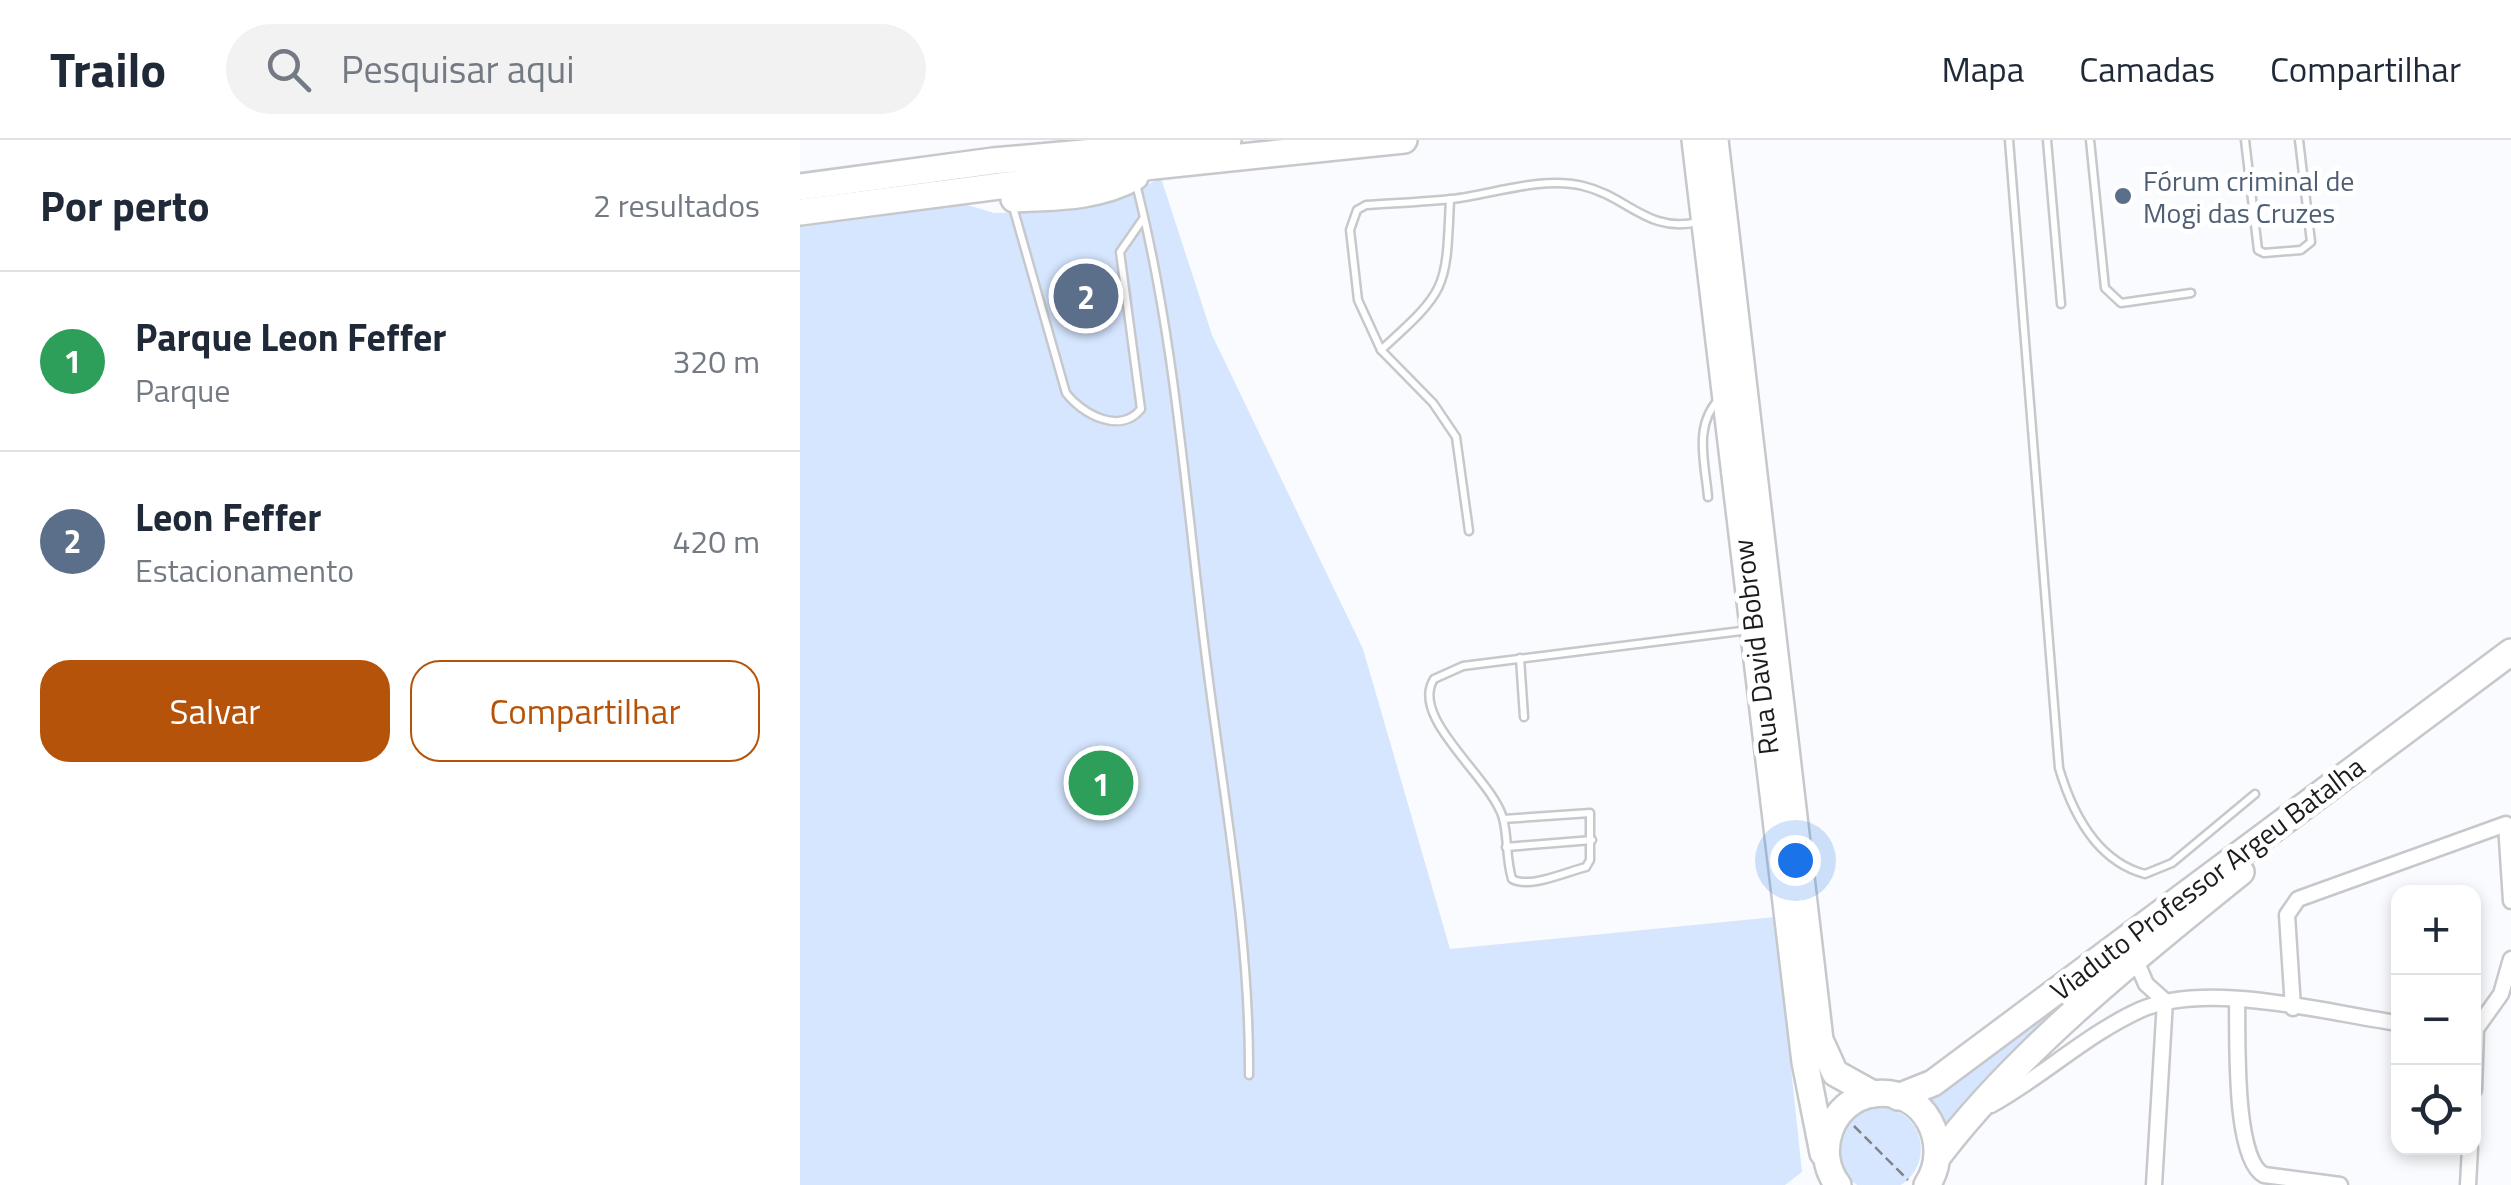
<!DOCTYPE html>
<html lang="pt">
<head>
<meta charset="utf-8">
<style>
  body { margin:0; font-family:"Titillium Web",sans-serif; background:#f2f2f3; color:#1f2937 }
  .controls { position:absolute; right:30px; bottom:30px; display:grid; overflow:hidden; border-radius:20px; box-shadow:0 5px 15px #0003 }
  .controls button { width:90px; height:90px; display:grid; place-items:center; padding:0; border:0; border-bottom:2px solid #e0e1e3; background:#fff; color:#1f2937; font:50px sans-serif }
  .you { position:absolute; left:995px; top:720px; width:35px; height:35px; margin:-25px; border:8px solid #fff; border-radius:50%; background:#1a73e8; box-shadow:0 0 0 15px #1a73e833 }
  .badge { display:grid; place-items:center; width:65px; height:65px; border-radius:50%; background:#b45309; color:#fff; font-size:32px; font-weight:700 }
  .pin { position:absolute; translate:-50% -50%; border:5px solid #fff; box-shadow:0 2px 10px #0006 }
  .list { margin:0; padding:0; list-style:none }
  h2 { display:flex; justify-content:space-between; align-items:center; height:130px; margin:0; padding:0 40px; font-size:42px }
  h2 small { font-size:32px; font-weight:400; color:#747a83 }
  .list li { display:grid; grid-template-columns:65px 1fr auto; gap:30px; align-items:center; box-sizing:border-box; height:180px; padding:0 40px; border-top:2px solid #e0e1e3 }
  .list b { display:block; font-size:38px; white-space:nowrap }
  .list p { margin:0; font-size:32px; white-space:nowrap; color:#747a83 }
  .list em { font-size:32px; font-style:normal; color:#747a83 }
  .actions { display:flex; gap:20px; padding:30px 40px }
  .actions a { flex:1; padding:22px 0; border:2px solid #b45309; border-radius:30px; text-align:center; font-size:35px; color:#b45309 }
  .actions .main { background:#b45309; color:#fff }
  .icon { flex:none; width:55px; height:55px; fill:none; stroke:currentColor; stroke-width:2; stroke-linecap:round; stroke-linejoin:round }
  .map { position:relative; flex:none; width:1711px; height:1045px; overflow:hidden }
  header { display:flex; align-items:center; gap:60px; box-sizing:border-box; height:140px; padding:0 50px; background:#fff; border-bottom:2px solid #e0e1e3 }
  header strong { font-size:48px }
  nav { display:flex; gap:55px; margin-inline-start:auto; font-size:35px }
  .search { width:700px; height:90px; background:#f2f2f3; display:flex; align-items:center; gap:25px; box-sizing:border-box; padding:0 35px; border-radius:55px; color:#747a83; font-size:38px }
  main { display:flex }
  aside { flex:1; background:#fff }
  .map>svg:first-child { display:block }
  .green { fill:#d6e6fe }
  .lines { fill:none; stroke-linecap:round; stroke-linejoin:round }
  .lane-casing { stroke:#c6c8cb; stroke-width:11 }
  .street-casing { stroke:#c6c8cb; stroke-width:19 }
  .highway-casing { stroke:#c6c8cb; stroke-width:30 }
  .path { stroke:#818385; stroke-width:2.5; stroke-dasharray:10 5; stroke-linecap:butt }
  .lane { stroke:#fff; stroke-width:6 }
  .street { stroke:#fff; stroke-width:14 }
  .highway { stroke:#fff; stroke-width:25 }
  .service-dot { fill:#5c6f8a; stroke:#fff; stroke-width:4 }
  .labels { text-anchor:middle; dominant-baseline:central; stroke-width:10; stroke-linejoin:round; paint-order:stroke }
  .service-label { font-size:28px; fill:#4e5e75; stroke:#fff; text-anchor:start }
  .street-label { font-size:28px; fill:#1b1c1d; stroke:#fff }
</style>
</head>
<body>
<header>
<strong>Trailo</strong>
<div class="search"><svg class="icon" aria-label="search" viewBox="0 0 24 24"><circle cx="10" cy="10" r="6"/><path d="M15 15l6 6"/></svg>Pesquisar aqui</div>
<nav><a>Mapa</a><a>Camadas</a><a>Compartilhar</a></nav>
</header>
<main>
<aside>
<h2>Por perto<small>2 resultados</small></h2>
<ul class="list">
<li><span class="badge" style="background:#2e9e5b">1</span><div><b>Parque Leon Feffer</b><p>Parque</p></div><em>320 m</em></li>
<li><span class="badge" style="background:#5c6f8a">2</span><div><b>Leon Feffer</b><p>Estacionamento</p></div><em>420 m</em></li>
</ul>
<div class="actions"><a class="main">Salvar</a><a>Compartilhar</a></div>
</aside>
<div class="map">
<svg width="1711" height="1045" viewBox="0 0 1711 1045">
  <rect width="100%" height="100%" fill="#f9fbfe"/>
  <g class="green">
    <path d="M361,38L412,195L563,509L650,809L975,777L1002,1032L985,1045H0V77L154,61L194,73L226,72L324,56Z"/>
    <path d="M1323,816L1139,993L1118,961Z"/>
    <circle cx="1079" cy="1009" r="42"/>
  </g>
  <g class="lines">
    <g class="lane-casing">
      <g id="lane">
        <path d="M1209,0L1259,628C1272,672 1296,721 1345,734L1372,723L1455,654"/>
        <path d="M1247,0L1261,164"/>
        <path d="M1290,0L1305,148L1321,163L1391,153"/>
        <path d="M1445,0L1458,110L1464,113L1501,110L1511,102L1499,0"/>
        <path d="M336,44C376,201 386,365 407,526C424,661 450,797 449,935"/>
        <path d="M213,67L266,253C282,274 320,295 341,269L320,112L343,79"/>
        <path d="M581,210C648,149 646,150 650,59"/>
        <path d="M908,357C905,322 893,285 920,258"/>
        <path d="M669,391L656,297L633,263L581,210L558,160L550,90L557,70L566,65C595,63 624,62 652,59C693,54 742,36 783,46C827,56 848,94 898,82"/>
        <path d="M720,518L724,577"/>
        <path d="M703,679L790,673V720L786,727C766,732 729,749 712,739C706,719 708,697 703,678C691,637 609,578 634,539L663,526L949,490"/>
        <path d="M706,707L792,700"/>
      </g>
    </g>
    <g class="street-casing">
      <g id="street">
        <path d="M1335,818L1346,844L1365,861"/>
        <path d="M1437,861C1438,897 1433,1019 1464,1035L1540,1045"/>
        <path d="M1493,868L1487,775L1498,759L1706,684L1711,761"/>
        <path d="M1674,950L1676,889L1701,854L1711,819"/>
        <path d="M1191,965C1242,937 1287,894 1340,870C1407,840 1527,873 1598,883"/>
        <path d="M1354,1045L1365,861"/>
        <path d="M1668,1045L1670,1008"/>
      </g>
    </g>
    <g class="highway-casing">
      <g id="highway">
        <path d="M895,0L1005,922L1023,1013"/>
        <path d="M915,0L1020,900L1035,933L1073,954"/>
        <path d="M0,47L193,21L428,0"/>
        <path d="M214,59C255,57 298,58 335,37"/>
        <path d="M0,72L354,26L604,0"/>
        <path d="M1098,957L1133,943L1711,512"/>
        <path d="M1139,1015C1219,910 1338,815 1441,732"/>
        <path d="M1038,1045C1013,1013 1030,961 1073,954C1126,946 1153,1006 1127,1045"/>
      </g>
    </g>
    <path class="path" d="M1054,986L1108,1040"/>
    <use href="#lane" class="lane"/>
    <use href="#street" class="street"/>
    <use href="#highway" class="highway"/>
  </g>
  <circle class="service-dot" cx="1323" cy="56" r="10"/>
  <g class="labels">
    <g class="service-label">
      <text x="1343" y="40">Fórum criminal de<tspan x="1343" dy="32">Mogi das Cruzes</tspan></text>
    </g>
    <g class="street-label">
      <text transform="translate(955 507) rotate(-97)">Rua David Bobrow</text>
      <text transform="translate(1407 738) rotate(-37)">Viaduto Professor Argeu Batalha</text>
    </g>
  </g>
</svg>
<div class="controls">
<button>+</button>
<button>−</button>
<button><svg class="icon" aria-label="locate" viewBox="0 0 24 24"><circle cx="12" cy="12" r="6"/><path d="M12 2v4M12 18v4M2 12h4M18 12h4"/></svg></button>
</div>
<div class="you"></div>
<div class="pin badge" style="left:301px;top:643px;background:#2e9e5b">1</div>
<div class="pin badge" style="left:286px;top:156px;background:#5c6f8a">2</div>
</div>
</main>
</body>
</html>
